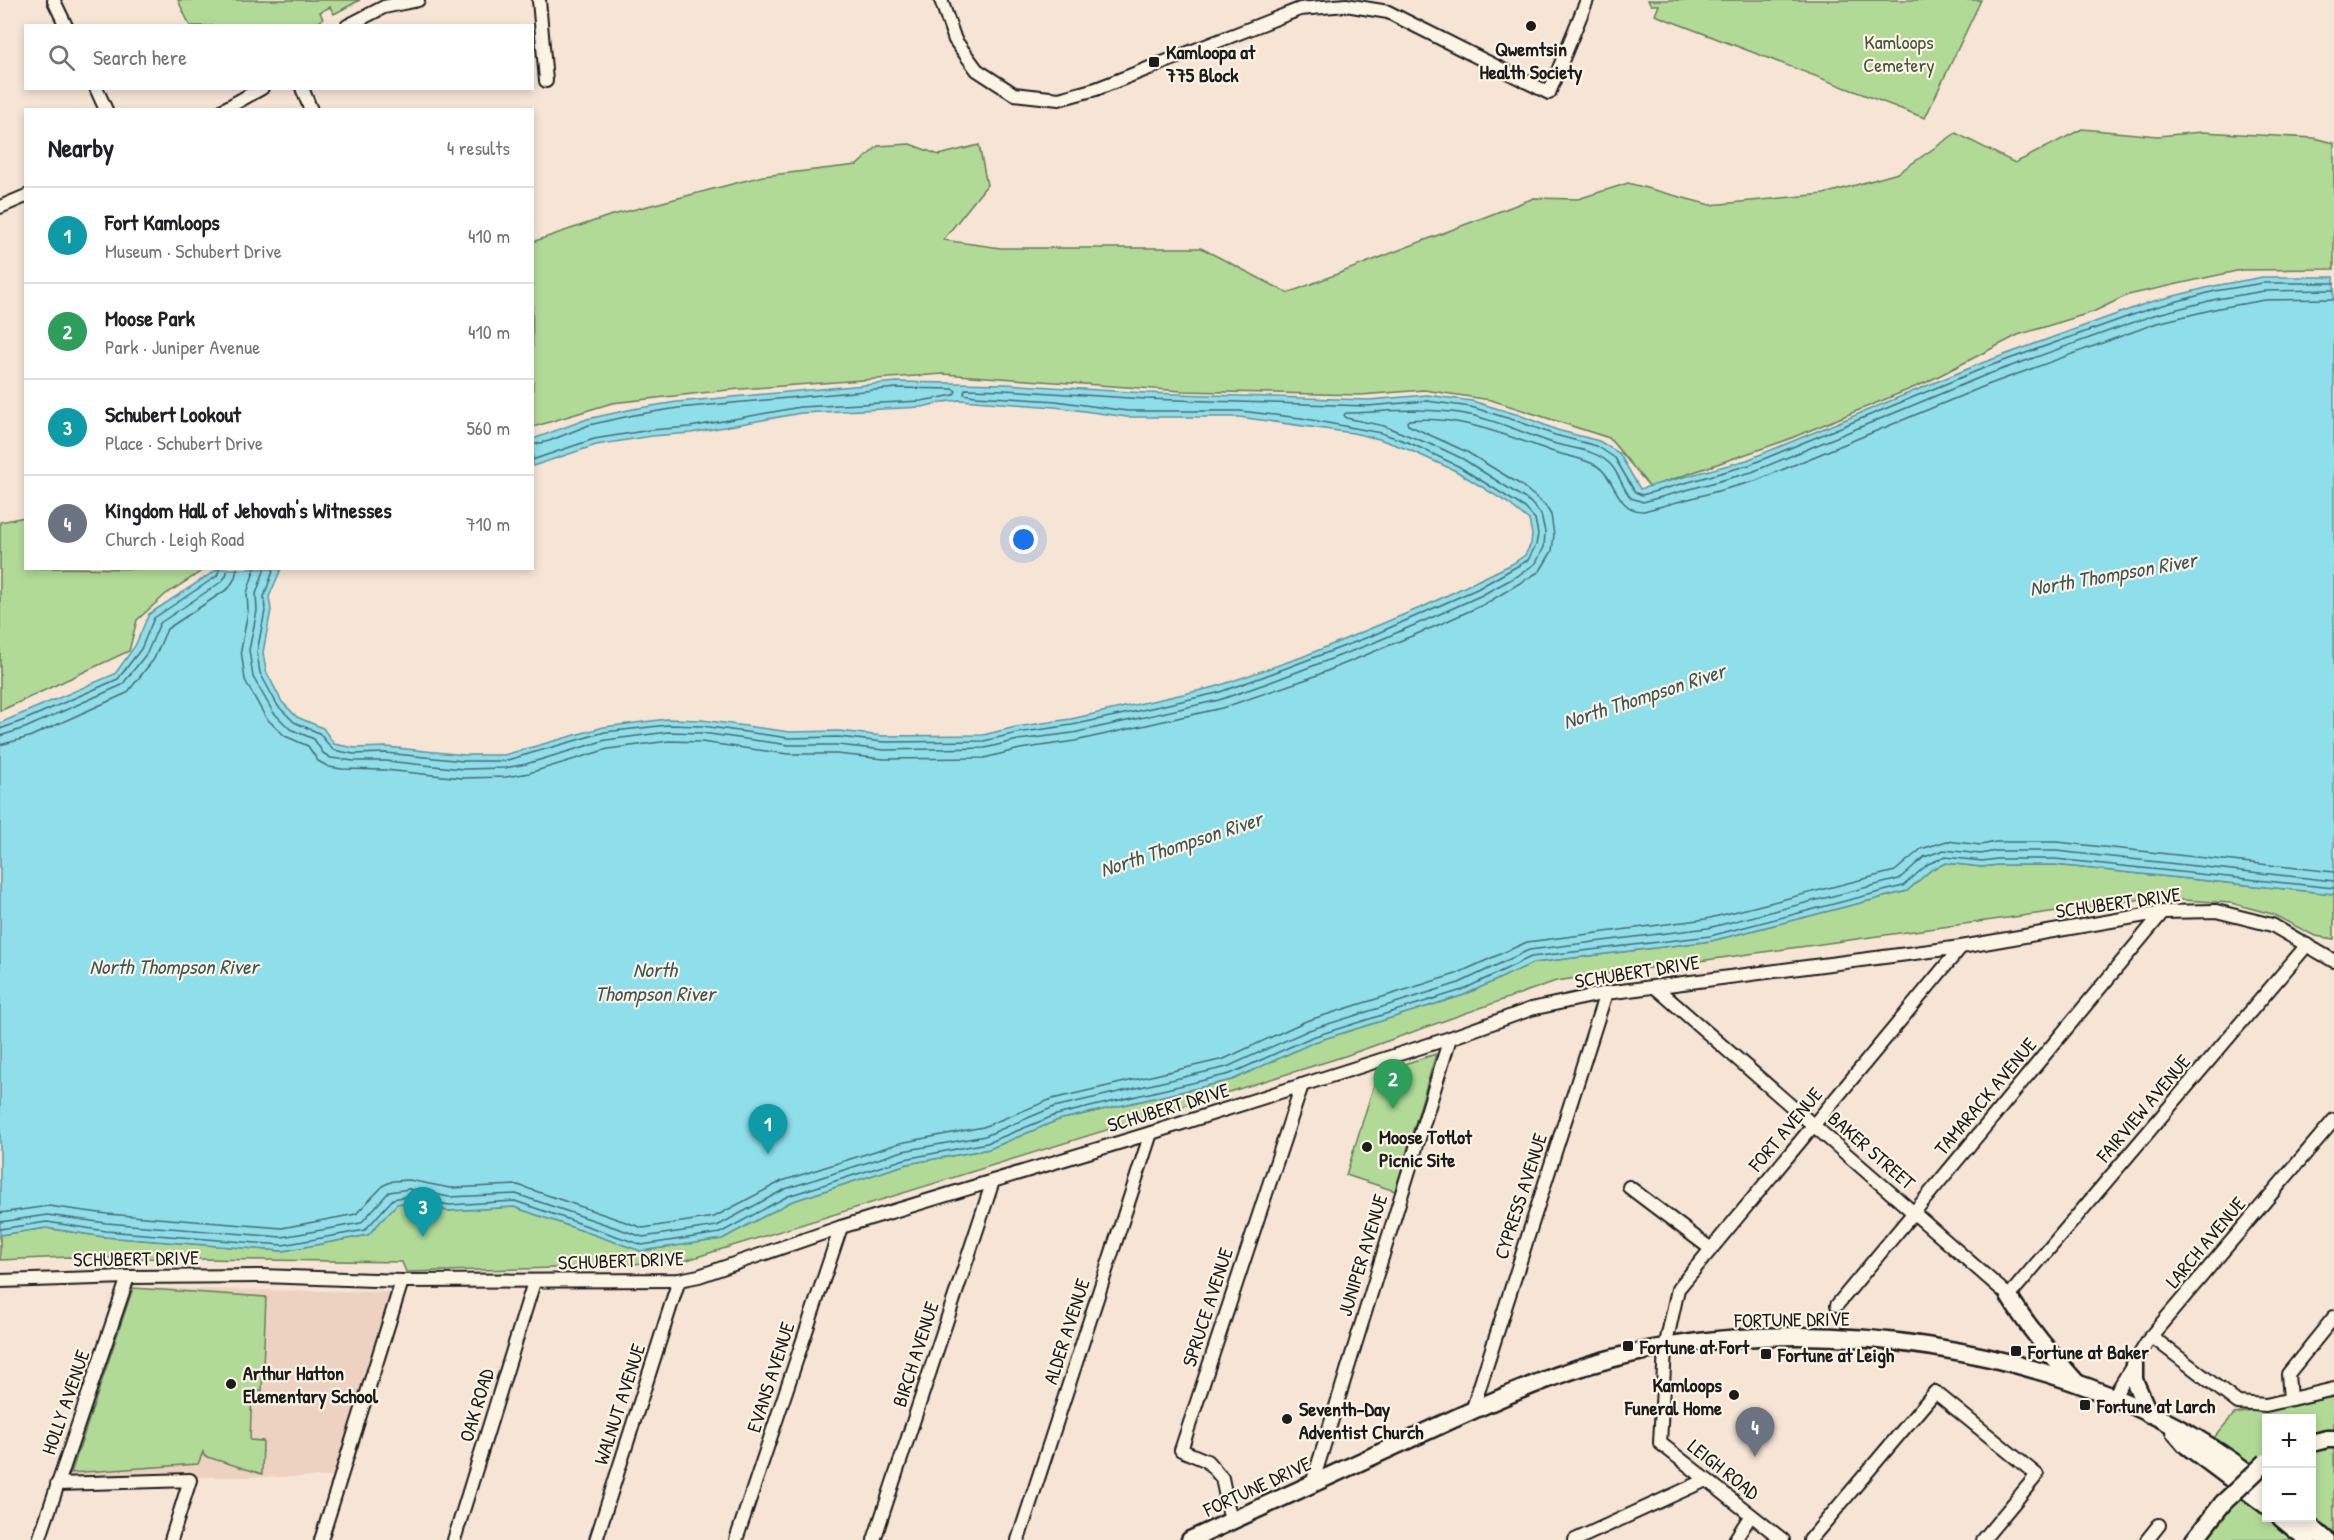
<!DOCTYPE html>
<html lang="en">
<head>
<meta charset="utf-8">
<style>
  body { margin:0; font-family:"Patrick Hand",sans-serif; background:#f6f6f6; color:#202124 }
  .controls { position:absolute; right:18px; bottom:18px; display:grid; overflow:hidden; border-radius:0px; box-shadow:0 3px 9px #0003 }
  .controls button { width:54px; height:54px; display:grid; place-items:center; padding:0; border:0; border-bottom:2px solid #e0e0e0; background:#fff; color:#202124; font:30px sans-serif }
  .you { position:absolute; left:1024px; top:540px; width:21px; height:21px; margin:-15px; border:4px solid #fff; border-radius:50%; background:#1a73e8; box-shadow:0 0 0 9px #1a73e833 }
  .badge { display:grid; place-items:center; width:39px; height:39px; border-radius:50%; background:#111827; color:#fff; font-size:20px; font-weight:700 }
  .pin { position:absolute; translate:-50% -50px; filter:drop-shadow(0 2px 3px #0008) }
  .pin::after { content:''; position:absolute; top:32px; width:21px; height:18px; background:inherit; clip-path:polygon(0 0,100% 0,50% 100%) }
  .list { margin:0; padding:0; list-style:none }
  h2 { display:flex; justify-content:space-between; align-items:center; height:78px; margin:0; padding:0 24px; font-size:26px }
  h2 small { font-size:20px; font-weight:400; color:#757577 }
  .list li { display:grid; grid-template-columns:39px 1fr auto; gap:18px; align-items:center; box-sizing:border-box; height:96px; padding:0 24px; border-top:2px solid #e0e0e0 }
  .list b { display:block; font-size:22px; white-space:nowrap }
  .list p { margin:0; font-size:20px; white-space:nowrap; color:#757577 }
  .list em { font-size:20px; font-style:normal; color:#757577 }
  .icon { flex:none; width:33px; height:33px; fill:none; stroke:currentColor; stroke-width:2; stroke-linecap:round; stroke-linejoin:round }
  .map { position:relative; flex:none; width:2334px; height:1540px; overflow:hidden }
  .search { position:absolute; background:#fff; box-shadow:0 3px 9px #0003; left:24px; top:24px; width:510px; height:66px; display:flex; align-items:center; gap:15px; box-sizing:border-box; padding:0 21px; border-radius:0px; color:#757577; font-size:22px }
  .panel { position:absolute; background:#fff; box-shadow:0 3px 9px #0003; left:24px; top:108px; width:510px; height:462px; border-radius:0px }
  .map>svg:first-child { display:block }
  .built { fill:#eed2c1 }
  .green { fill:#b1da97; stroke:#667b5a; stroke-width:1.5 }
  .water { fill:#8fdfeb; stroke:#619198; stroke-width:1.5 }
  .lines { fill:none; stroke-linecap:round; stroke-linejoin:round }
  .shore { stroke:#4a6a6f; stroke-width:1.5 }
  .street-casing { stroke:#1c1c1c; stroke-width:16 }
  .secondary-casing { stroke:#1c1c1c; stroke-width:21 }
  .street { stroke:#fcf5e5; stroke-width:12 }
  .secondary { stroke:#fcf5e5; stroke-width:16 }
  .secondary-bridge-casing { stroke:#1c1c1c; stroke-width:21; stroke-linecap:butt }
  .secondary-bridge { stroke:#fcf5e5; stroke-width:16 }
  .poi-dot { fill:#1c1c1c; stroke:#fcf5e5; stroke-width:2 }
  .labels { text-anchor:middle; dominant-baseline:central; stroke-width:4.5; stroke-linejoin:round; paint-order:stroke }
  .park-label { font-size:20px; fill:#495541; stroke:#fcf5e5 }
  .poi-label { font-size:20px; font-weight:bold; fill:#1c1c1c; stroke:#fcf5e5; text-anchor:start }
  .street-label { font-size:20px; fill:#1c1c1c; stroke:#fcf5e5 }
  .water-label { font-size:21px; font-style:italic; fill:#3e565a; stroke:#fcf5e5 }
</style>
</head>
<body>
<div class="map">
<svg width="2334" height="1540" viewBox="0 0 2334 1540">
  <rect width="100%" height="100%" fill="#f6e5d5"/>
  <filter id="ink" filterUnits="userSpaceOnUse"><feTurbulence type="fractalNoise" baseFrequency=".0167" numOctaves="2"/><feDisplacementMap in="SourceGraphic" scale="12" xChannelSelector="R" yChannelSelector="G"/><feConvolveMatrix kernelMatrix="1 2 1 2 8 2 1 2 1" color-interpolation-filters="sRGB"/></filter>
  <g filter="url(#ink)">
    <path class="built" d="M133,1288L391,1292L336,1477H66Z"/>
    <g class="green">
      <path d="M178,0H360L334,14L330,7L320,12L323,19L314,25L190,26Z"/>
      <path d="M1648,0H1981L1925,118L1655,15L1659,5H1651Z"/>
      <path d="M2082,129L2158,136L2202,132L2314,138L2334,143V269L2241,270L2128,295L2093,312L2018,335L1927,382L1784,441L1650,487L1609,438L1491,400L1424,390L1361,395L1183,391L943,374L728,390L612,403L533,427L532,242L609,216L763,176L857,165L878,146L910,144L939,155L979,145L987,185L943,240L1001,248H1201L1288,293L1534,198L1578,199L1628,183L1710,205L1824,194L1898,173L1956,133L2015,163Z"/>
      <path d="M25,517L26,568L205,569L166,594L137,620L129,651L0,711V522Z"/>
      <path d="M1946,863L1982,867L1997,865H2055L2334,894V939L2315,936L2272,914L2231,903L2150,898L1556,981L1345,1056L687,1260L591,1267L406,1272L402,1262L69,1257L0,1260V1235L46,1228L105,1237L283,1251L368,1235L397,1203L408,1202L448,1211L514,1207L641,1251L722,1239L790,1202L907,1164L989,1149L1058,1120L1232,1080L1314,1042L1464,995L1533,963L1711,941L1907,891L1932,869Z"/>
      <path d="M1436,1054L1395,1191L1346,1175L1378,1072Z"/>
      <path d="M133,1288L266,1297L262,1391H252L250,1440L263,1441L262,1474L204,1456L203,1452L198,1464L71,1473Z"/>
      <path d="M2334,1397V1436L2312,1439V1418H2266V1459L2253,1466L2212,1440L2234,1414Z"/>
      <path d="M2334,1447V1538L2312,1517V1449Z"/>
      <path d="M2240,1493L2266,1513V1518H2272L2302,1540H2203Z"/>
    </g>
    <path class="water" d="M2263,277H2334V894L2055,865H1997L1982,867L1946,863L1932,869L1907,891L1711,941L1533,963L1464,995L1314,1042L1232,1080L1058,1120L989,1149L907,1164L790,1202L722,1239L641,1251L514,1207L448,1211L408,1202L397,1204L368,1235L283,1251L105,1237L46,1228L0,1235V723L115,674L135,646L149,614L218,569H281L269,597L271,610L263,652L266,671L282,702L297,717L323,728L334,744L355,748L387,747L464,755H504L604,727L667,719L702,720L790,732L839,731L883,736L983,735L1016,727L1071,719L1215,687L1302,657L1427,605L1512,564L1525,555L1531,544L1532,534L1529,520L1508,503L1456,471L1407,449L1379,439L1353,433L1239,417H1127L1055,407L960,400L943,402L922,407L801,413L691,433L652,436L596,445L533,466V439L587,419L633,409L677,402L897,382L1006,384L1145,393L1369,400L1427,395L1472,401L1519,415L1557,430L1599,441L1619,453L1640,489L1747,460L1982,363L2150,302L2214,286Z"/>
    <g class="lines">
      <g class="shore">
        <path d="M532,445L549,441L589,425L634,415L678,408L897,388L953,389L956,391L954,395L921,401L800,407L690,427L650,430L594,439L532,460"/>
        <path d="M255,568L247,593L248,611L241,650L245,680L266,718L285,736L308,746L318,761L329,767L342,769L385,770L462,778L506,777L529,773L608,749L669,741L701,742L788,754H837L884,759L984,758L1020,749L1075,741L1222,708L1310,678L1436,626L1485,604L1540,571L1552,551L1554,535L1551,515L1545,505L1521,485L1467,452L1408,425L1407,422L1409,420C1457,415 1503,434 1548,450C1564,456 1582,457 1597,466C1616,478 1616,512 1644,511L1755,481L1990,384L2157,323L2219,308L2265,300L2334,299"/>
        <path d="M265,568L256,594L257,611L249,650L253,677L273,712L290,729L314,739L323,753L331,758L354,761H386L463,769L505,768L526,764L606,740L668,732L702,733L789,745H838L884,750L985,748L1018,740L1073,733L1131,720L1219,700L1268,683L1373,643L1433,617L1480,596L1519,575L1536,563L1544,547L1545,532L1541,514L1530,502L1463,459L1440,448L1384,426L1346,418L1344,415L1346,413C1387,412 1429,406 1470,415C1499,421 1525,434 1553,443C1572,449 1594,449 1609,463C1619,472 1622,488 1631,498L1643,502L1752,472L1986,375L2154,315L2217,299L2264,291L2334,290"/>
        <path d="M274,568L264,597L265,611L257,652L260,673L278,706L294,722L319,733L333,750L354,754L386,753L463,761H504L605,732L668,725L702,726L789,738L838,737L884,742L984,741L1017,733L1072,725L1129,713L1217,693L1265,676L1371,636L1477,589L1528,560L1536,545L1538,534L1535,519L1525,508L1458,466L1410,443L1381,433L1301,418L1240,411H1127L1056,401L975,396L964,394L965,389L1005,390L1145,399L1368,406L1427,401L1471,407L1517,421L1555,435L1597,446L1615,458L1635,492L1642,495L1749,465L1984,368L2152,308L2215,291L2263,283H2334"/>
        <path d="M0,729L22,721L118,679L141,649L154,618L217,576L220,568"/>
        <path d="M0,736L25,728L122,685L147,653L160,623L221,582L226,576L228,568"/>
        <path d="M0,745L29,737L127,693L154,659L167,629L229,588L235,578L237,568"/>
        <path d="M0,1213L48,1206L107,1214L282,1228L356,1214L384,1185L393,1181L409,1180L450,1188L518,1185L643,1228L714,1217L782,1181L900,1143L983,1127L1052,1099L1224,1059L1306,1021L1456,974L1527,942L1706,919L1895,871L1921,849L1947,841L1981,845L1996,842H2057L2334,872"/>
        <path d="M0,1222L47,1215L106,1223L282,1237L361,1223L389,1192L409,1189L449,1197L516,1194L643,1237L717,1226L785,1189L903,1151L985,1136L1054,1107L1227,1067L1309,1030L1459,983L1529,950L1708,928L1899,879L1924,857L1944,850L1981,854L1996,851H2056L2334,881"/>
        <path d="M0,1229L47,1222L106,1231L283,1245L365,1230L393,1199L408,1196L449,1205L515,1201L642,1245L720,1233L788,1196L905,1159L987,1143L1056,1115L1230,1074L1312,1037L1462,990L1531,957L1710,936L1903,886L1928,864L1945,857L1982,861L1997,859H2055L2334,888"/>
      </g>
      <g class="street-casing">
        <g id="street">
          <path d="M539,0L546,81"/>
          <path d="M941,0L955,40L977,70L1014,94L1059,99L1096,89L1300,9L1346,5L1388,12L1549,93L1587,0"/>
          <path d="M54,1L66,26"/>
          <path d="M347,26L384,7L418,0"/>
          <path d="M96,88L106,110"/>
          <path d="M302,88L311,110"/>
          <path d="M223,110L262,88"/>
          <path d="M0,207L26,196"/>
          <path d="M1655,987L2009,1296L2307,945"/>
          <path d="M1629,1187L1711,1249"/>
          <path d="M0,1281L128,1277L261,1276L402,1281L679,1280L699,1276L841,1227L1151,1133L1450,1038L1531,1009L1606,993L1961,947L2163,912L2216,911L2272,925L2334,961"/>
          <path d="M1837,1305L2163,912"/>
          <path d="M2151,1336L2238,1403L2266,1405L2334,1389"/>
          <path d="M2114,1396L2151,1336L2334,1120"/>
          <path d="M2290,1399L2288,1374L2334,1317"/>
          <path d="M1472,1411L1606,993"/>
          <path d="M57,1484L190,1480L171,1540"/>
          <path d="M1312,1484L1450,1038"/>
          <path d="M1228,1522L1230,1517L1222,1478L1207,1461L1181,1450L1302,1085"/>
          <path d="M39,1540L128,1277"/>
          <path d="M321,1540L402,1281"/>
          <path d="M454,1540L534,1282"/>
          <path d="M596,1540L679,1280"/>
          <path d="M736,1540L841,1227"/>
          <path d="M874,1540L993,1181"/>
          <path d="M1018,1540L1151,1133"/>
          <path d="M1575,1540L1706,1480"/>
          <path d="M1735,1540L1751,1515"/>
          <path d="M1783,1540L1660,1443L1665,1348L1678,1289L1961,947"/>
          <path d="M1810,1540L1935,1392L2037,1475L1983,1540"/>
          <path d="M2147,1540L2159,1525"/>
        </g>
      </g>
      <g class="secondary-casing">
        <g id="secondary">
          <path d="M2009,1296C2028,1328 2051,1354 2076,1382"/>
          <path d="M2134,1364V1380L2149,1414"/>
          <path d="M2174,1431L2186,1445L2266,1505"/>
          <path d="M2312,1443L2327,1439H2334"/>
          <path d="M2281,1518L2308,1540"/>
          <path d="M2301,1518L2326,1540"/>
          <path d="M1190,1540C1263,1506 1337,1473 1410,1439C1462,1415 1515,1390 1570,1371C1784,1298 2090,1341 2266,1487"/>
          <path d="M2194,1540L2223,1503"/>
        </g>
      </g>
      <use href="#street" class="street"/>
      <use href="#secondary" class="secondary"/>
      <g class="secondary-bridge-casing">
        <path id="secondary-bridge" d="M2223,1503L2266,1462"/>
      </g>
      <use href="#secondary-bridge" class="secondary-bridge"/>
    </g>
  </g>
  <g class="poi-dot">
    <circle cx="1531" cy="26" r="6"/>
    <rect x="1148" y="56" width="12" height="12" rx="3"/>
    <circle cx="1367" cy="1147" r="6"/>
    <rect x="1622" y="1340" width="12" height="12" rx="3"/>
    <rect x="2010" y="1345" width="12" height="12" rx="3"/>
    <rect x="1760" y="1348" width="12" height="12" rx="3"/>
    <circle cx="231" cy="1384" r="6"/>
    <circle cx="1734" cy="1395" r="6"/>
    <rect x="2079" y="1399" width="12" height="12" rx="3"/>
    <circle cx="1287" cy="1419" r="6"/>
  </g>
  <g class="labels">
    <g class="park-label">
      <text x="1899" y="41">Kamloops<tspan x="1899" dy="23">Cemetery</tspan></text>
    </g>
    <g class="poi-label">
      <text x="1531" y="48" text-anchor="middle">Qwemtsin<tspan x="1531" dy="23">Health Society</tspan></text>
      <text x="1166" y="51">Kamloopa at<tspan x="1166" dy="23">775 Block</tspan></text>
      <text x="1379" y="1136">Moose Totlot<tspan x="1379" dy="23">Picnic Site</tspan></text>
      <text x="1640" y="1346">Fortune at Fort</text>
      <text x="2028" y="1351">Fortune at Baker</text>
      <text x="1778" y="1354">Fortune at Leigh</text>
      <text x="243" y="1372">Arthur Hatton<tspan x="243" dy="23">Elementary School</tspan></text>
      <text x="1722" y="1384" text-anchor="end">Kamloops<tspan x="1722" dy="23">Funeral Home</tspan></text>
      <text x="2097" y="1405">Fortune at Larch</text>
      <text x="1299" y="1408">Seventh-Day<tspan x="1299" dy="23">Adventist Church</tspan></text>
    </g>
    <g class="street-label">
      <text transform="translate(2118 902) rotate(-8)">SCHUBERT DRIVE</text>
      <text transform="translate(1637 971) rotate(-9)">SCHUBERT DRIVE</text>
      <text transform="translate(1985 1096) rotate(-50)">TAMARACK AVENUE</text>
      <text transform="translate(1168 1107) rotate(-17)">SCHUBERT DRIVE</text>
      <text transform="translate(2143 1108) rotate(-50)">FAIRVIEW AVENUE</text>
      <text transform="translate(1785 1129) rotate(-50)">FORT AVENUE</text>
      <text transform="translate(1872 1150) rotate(41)">BAKER STREET</text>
      <text transform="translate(1520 1196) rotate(-72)">CYPRESS AVENUE</text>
      <text transform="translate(2205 1242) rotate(-50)">LARCH AVENUE</text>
      <text transform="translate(1362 1255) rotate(-73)">JUNIPER AVENUE</text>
      <text transform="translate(136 1258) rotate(-1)">SCHUBERT DRIVE</text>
      <text transform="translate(621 1260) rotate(-2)">SCHUBERT DRIVE</text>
      <text transform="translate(1207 1307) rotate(-72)">SPRUCE AVENUE</text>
      <text transform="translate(1792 1319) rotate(-1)">FORTUNE DRIVE</text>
      <text transform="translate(1066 1331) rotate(-72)">ALDER AVENUE</text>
      <text transform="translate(915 1354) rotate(-72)">BIRCH AVENUE</text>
      <text transform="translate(770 1377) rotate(-72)">EVANS AVENUE</text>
      <text transform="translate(65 1402) rotate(-71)">HOLLY AVENUE</text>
      <text transform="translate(619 1404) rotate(-72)">WALNUT AVENUE</text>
      <text transform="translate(476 1405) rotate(-73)">OAK ROAD</text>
      <text transform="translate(1724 1469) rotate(38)">LEIGH ROAD</text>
      <text transform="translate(1257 1486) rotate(-25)">FORTUNE DRIVE</text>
    </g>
    <g class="water-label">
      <text transform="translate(2113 574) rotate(-10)">North Thompson River</text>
      <text transform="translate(1644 696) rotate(-18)">North Thompson River</text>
      <text transform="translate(1181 844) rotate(-18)">North Thompson River</text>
      <text x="174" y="966">North Thompson River</text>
      <text x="655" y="969">North<tspan x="655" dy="24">Thompson River</tspan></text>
    </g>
  </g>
</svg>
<div class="controls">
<button>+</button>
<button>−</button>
</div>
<div class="you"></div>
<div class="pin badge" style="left:768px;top:1154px;background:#0f9aa8">1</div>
<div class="pin badge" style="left:1393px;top:1109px;background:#2e9e5b">2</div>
<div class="pin badge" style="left:423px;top:1237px;background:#0f9aa8">3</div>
<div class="pin badge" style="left:1755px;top:1457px;background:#6b7280">4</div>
<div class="search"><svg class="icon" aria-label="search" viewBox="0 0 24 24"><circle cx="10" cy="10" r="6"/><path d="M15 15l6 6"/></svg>Search here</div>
<section class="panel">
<h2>Nearby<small>4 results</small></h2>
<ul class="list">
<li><span class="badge" style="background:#0f9aa8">1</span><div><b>Fort Kamloops</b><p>Museum · Schubert Drive</p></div><em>410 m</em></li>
<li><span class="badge" style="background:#2e9e5b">2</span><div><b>Moose Park</b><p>Park · Juniper Avenue</p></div><em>410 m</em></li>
<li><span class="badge" style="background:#0f9aa8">3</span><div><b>Schubert Lookout</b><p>Place · Schubert Drive</p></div><em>560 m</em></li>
<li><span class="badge" style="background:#6b7280">4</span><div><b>Kingdom Hall of Jehovah's Witnesses</b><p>Church · Leigh Road</p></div><em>710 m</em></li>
</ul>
</section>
</div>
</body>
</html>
